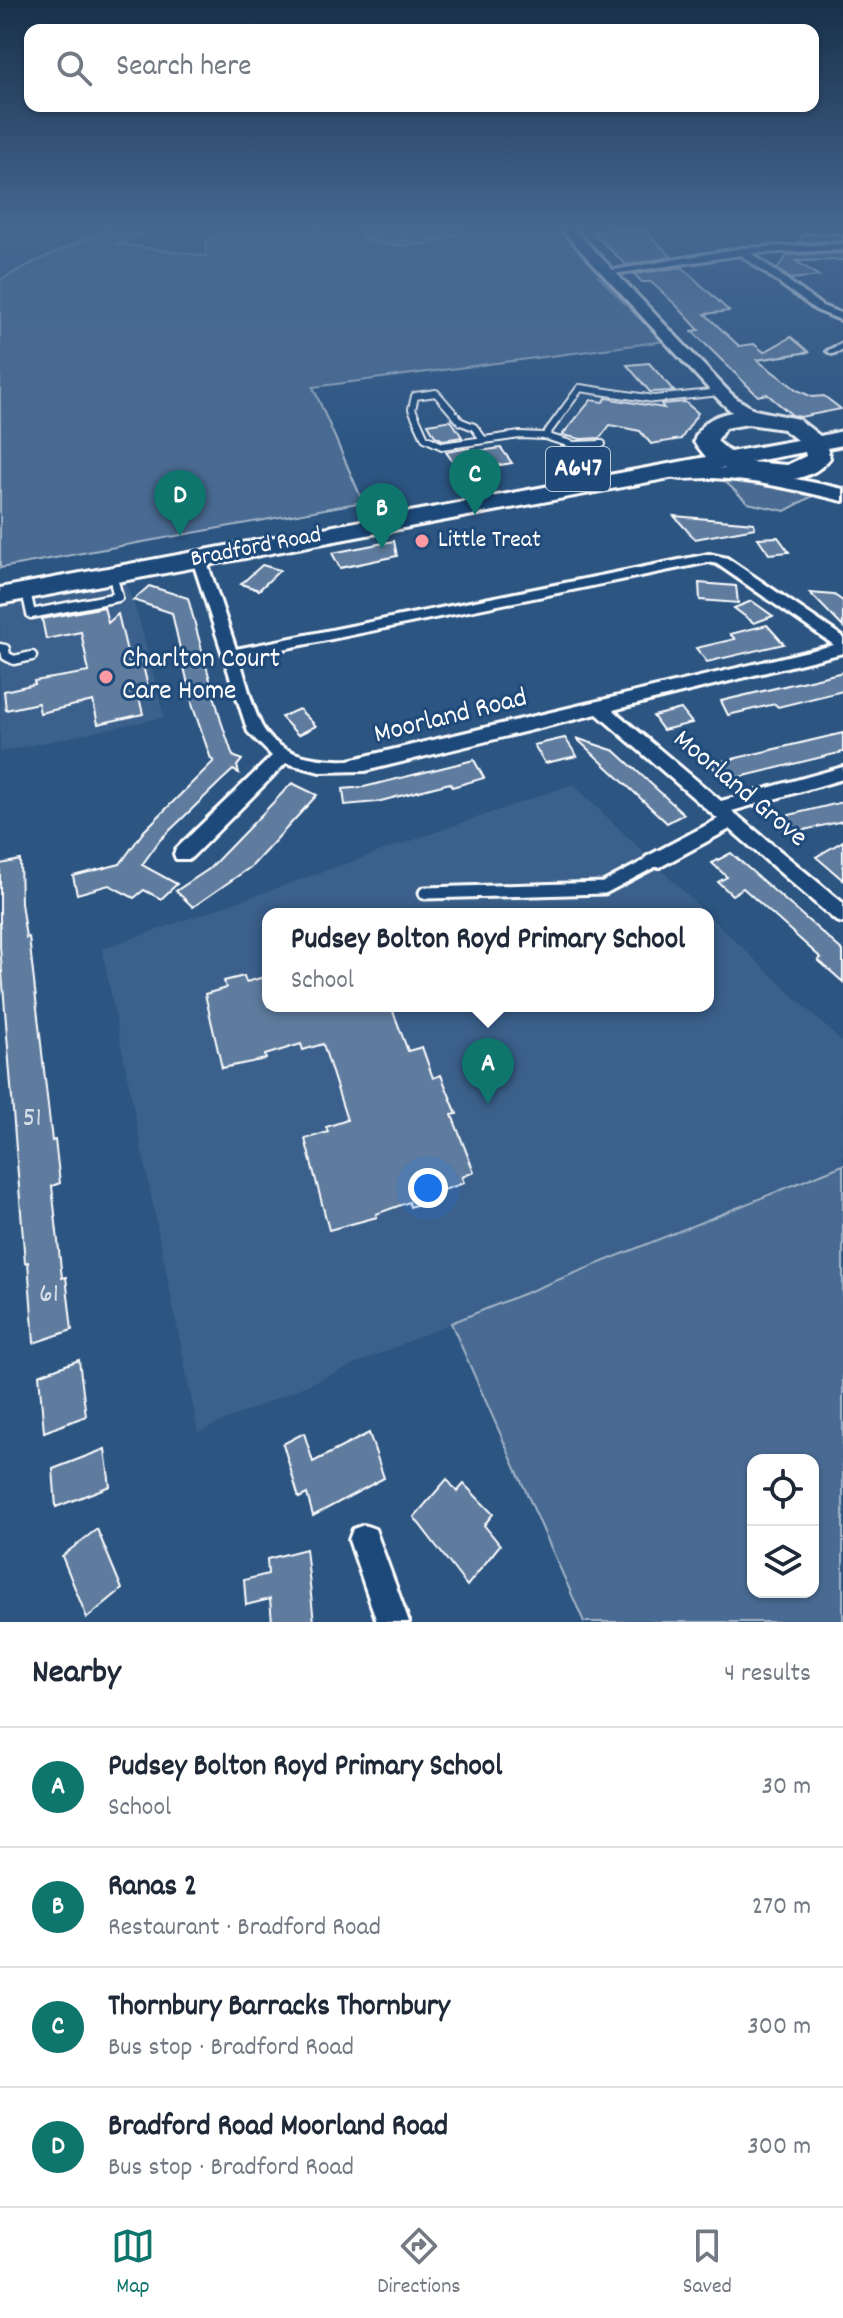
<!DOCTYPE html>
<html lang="en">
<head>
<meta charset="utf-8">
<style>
  body { margin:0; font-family:Dekko,sans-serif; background:#f6f6f7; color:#1f2937 }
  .controls { position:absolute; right:24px; bottom:24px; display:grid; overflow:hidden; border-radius:16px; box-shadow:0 2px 6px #0004 }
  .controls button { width:72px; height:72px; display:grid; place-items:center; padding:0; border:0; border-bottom:2px solid #e0e1e3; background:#fff; color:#1f2937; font:40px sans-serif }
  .you { position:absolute; left:428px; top:1188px; width:28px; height:28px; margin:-20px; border:6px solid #fff; border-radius:50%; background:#1a73e8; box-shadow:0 0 0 12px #1a73e833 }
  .badge { display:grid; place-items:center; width:52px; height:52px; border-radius:50%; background:#0f766e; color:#fff; font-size:26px; font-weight:700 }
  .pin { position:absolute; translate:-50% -66px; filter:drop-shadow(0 2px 4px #0008) }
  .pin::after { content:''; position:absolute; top:42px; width:28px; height:24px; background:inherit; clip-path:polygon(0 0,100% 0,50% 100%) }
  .popup { position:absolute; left:262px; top:908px; width:452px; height:104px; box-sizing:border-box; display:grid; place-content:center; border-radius:16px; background:#fff; filter:drop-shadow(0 2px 6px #0005); font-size:26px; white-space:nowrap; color:#747a83 }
  .popup b { font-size:30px; color:#1f2937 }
  .popup::after { content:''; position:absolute; left:50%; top:100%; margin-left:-16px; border:16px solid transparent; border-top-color:#fff }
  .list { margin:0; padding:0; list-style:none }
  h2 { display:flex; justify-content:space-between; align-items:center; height:104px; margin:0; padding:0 32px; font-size:34px }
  h2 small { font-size:26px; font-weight:400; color:#747a83 }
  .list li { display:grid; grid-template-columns:52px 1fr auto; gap:24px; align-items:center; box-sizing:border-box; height:120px; padding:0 32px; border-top:2px solid #e0e1e3 }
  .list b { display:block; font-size:30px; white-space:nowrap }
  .list p { margin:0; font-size:26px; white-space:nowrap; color:#747a83 }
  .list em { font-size:26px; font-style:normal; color:#747a83 }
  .icon { flex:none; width:44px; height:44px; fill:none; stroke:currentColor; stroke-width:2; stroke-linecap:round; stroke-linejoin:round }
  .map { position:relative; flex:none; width:843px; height:1622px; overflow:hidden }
  .search { position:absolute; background:#fff; box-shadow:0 2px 6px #0004; left:24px; right:24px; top:24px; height:88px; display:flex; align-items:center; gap:20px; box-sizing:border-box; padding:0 28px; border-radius:16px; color:#747a83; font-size:30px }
  .sheet { height:584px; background:#fff }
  nav { display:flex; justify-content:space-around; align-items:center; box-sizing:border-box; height:112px; border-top:2px solid #e0e1e3; background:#fff; font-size:22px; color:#747a83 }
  nav a { display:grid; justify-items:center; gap:4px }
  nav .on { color:#0f766e }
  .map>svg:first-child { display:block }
  .built { fill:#3b618b }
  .green { fill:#486b92; stroke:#a4b5c8; stroke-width:2; fill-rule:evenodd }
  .water { fill:#748fad; stroke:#acbcce; stroke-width:2 }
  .building { fill:#5e7c9f; stroke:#fff; stroke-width:2 }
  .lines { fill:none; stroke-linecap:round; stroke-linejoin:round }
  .lane-far2-casing { stroke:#fff; stroke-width:10 }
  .lane-far1-casing { stroke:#fff; stroke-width:13 }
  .lane-casing { stroke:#fff; stroke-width:17 }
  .street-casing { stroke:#fff; stroke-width:6 }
  .secondary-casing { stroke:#fff; stroke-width:6 }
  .highway-casing { stroke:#fff; stroke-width:6 }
  .lane-far2 { stroke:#1f4a7a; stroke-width:6 }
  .lane-far1 { stroke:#1f4a7a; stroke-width:8 }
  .lane { stroke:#1f4a7a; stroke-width:11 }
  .street { fill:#1f4a7a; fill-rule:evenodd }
  .secondary { fill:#1f4a7a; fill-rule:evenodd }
  .highway { fill:#1f4a7a; fill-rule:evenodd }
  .poi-dot { fill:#ff9aa2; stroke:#1f4a7a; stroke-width:3 }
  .labels { text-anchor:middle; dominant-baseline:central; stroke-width:6; stroke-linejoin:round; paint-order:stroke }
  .far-poi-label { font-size:24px; fill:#fff; stroke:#1f4a7a; text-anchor:start }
  .far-street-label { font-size:24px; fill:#fff; stroke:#1f4a7a }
  .shield { fill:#1f4a7a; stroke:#bcc9d7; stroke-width:2 }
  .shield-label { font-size:26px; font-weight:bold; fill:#fff }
  .poi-label { font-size:28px; fill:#fff; stroke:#1f4a7a; text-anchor:start }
  .street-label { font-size:28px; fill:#fff; stroke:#1f4a7a }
  .near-number-label { font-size:28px; fill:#d7dee7 }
</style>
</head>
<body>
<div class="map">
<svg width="843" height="1622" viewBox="0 0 843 1622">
  <rect width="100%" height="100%" fill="#2c5582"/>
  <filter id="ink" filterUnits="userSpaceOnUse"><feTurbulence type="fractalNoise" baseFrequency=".0125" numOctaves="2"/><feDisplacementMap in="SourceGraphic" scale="16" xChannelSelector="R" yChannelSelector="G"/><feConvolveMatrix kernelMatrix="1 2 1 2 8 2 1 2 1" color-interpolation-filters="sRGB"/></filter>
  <g filter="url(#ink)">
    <g class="built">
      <path d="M127,572V585L139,619L164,717L0,752V596Z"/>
      <path d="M573,784L707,914H268V1006H708V915L843,1043V1165L451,1323L198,1432L102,949Z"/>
    </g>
    <g class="green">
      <path d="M106,230H150L118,244L206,256V242L235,230H568L607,272L598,276L644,323L652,320L673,340L313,387L363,502L0,568V280L32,263Z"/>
      <path d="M714,471L824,490L785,511L748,503Z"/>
      <path d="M843,1165V1622H584L451,1323ZM753,1460H813V1592H753Z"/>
    </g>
    <path class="water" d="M360,230H465C436,246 389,253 360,236Z"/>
    <g class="building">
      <path d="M612,230H644L672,257L626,265L592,232Z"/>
      <path d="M804,234H843V241L797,243Z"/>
      <path d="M843,253V260L796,261L819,276L791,279L777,269L788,255Z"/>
      <path d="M682,267L729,311L705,314L739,346L754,344L764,352L791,337L809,352L757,360L797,390L812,397L824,396L841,409L800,417L792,415L767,394L758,396L692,331L699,330L676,305L651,282H642L634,274Z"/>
      <path d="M649,363L674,391L650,392L627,365Z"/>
      <path d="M606,398L664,408L661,404L685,402L698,413L681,439L651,444L640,431L610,425L600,438L581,439L562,435L591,400L603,402Z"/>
      <path d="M451,420L462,437L443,440L435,436L428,424Z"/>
      <path d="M469,448L472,452L501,448L512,463L460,472L446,452Z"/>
      <path d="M674,516L754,523L755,528L695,539Z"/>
      <path d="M778,537L789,552L769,554L758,538Z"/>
      <path d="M394,541L397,556L340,568L332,553Z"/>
      <path d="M262,565L280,570L259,590L241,584Z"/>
      <path d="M699,583L736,586L738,603L700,600Z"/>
      <path d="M149,586L188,598L221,721L233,756L242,760L237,766L239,773L233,770L221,781L160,840L142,865L177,884L161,899L144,890L134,898L109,885L77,894L73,876L120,864L144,831L214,761L211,759L193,707L172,613L133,600Z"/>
      <path d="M810,593L834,595L843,601V627Z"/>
      <path d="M752,601L773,616L754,623L734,608Z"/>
      <path d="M104,607L108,623L118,614L130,664L142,661L148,687L137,689L143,714L98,724L93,701L40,713L38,703L6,710L4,691L35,684L34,681L89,672L81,632L46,639L42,619Z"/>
      <path d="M767,625L784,644L707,662L696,648L735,639L730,634Z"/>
      <path d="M843,672V691L778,707L775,704L728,715L721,701Z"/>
      <path d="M299,709L316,726L298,735L281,717Z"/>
      <path d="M681,709L692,723L663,730L653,716Z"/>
      <path d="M843,733V752L723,781L711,764Z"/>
      <path d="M565,738L577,756L545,763L534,745Z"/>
      <path d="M576,738L615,751L684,814L667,823Z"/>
      <path d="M474,760L484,778L452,787L450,783L377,802L345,805L343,789L364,787Z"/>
      <path d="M292,783L317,795L252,866L193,907L176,891L209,869Z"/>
      <path d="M843,802V821L787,834L781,826V817Z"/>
      <path d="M843,841V880L816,857Z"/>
      <path d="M731,853L843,951V982L818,960L821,958L743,888L732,895L718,882L727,877L712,863Z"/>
      <path d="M20,860L21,903L26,938L29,937L52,1141L55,1140L60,1183L52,1186L62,1278L66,1277L72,1330L34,1343L28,1262L25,1263L0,947V864Z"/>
      <path d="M244,976L246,982L268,976V1006H391L408,1051L422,1047L433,1078L441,1075L457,1114L452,1115L474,1172L462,1177L464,1183L432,1194L433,1199L410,1207L409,1202L376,1214L377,1217L329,1230L305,1139L328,1132L326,1127L347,1120L323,1044L303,1050L301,1044L265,1055L266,1059L222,1068L205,994L226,988L224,981Z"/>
      <path d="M79,1360L86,1416L44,1432L39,1375Z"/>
      <path d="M304,1433L313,1462L369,1433L384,1478L313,1516L307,1494L299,1498L283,1444Z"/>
      <path d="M105,1449L110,1486L56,1507L53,1469Z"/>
      <path d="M447,1479L457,1492L464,1484L493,1514L484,1525L500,1545L467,1586L414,1517Z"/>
      <path d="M97,1529L122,1589L87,1618L62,1556Z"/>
      <path d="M306,1549L314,1622H272L270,1599L246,1605L244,1580L268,1574L267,1559Z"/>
    </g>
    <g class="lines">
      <g class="lane-far2-casing">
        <g id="lane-far2">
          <path d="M483,439L474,427L461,422L436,393L415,396L412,409L425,438L442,446L520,435L545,436"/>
          <path d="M602,444L574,445L545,436L580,388L654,399L720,392"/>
          <path d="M112,575L115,587"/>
        </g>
      </g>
      <g class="lane-far1-casing">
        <g id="lane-far1">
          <path d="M26,591L31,614L118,597L115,585"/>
          <path d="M0,648L5,649L6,656L14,660L32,656"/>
        </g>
      </g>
      <g class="lane-casing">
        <path id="lane" d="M425,893L604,888L653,862"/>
      </g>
      <g class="street-casing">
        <g id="street">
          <path d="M843,244V250L751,253L822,306L843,314V321L816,310L741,255L607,275L602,272L742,248Z"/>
          <path d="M843,343V350L832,354L827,351Z"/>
          <path d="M709,554L727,558L843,637V653L613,710L721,801L843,767V779L732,811L843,903V923L836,921L730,829L660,867H646L644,862L646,857L718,819L597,714L365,771L320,772L286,763L190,859H176L174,854L176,849L272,756L248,732L192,559L194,556H204L206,559L236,649ZM709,562L717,564L834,645L349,760C320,761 282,757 264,730C253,713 246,678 239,658Z"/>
          <path d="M364,1525L375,1529L409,1622H377L349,1540L353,1529Z"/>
        </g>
      </g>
      <g class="secondary-casing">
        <g id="secondary">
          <path d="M562,230H575L731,394C741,403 755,408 763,417L761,421C745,424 730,411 719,400Z"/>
          <path d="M694,467C745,468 794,478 843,489V501C800,491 757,480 712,478C698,477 674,483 664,473L673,468Z"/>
        </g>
      </g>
      <g class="highway-casing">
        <path id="highway" d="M755,410L798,419L820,436L843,431V445L827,448L830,458C806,490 754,482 723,468L0,604V588L706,457L694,442C702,414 729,411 755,410ZM748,424L783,429L797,440L730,452L717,441L725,428ZM805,452L806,456L787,465L750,462Z"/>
      </g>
      <use href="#lane-far2" class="lane-far2"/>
      <use href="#lane-far1" class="lane-far1"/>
      <use href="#lane" class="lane"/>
      <use href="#street" class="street"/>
      <use href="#secondary" class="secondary"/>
      <use href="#highway" class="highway"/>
    </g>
  </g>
  <linearGradient id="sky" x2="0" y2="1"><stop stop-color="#182f48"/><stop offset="0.5" stop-color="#456892"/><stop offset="1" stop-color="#456892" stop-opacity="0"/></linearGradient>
  <rect width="843" height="457" fill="url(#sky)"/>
  <g class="poi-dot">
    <circle cx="422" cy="541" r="8"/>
    <circle cx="106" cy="677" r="8"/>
  </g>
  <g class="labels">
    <g class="far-poi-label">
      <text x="438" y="541">Little Treat</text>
    </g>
    <g class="far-street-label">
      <text transform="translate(256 548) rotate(-11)">Bradford Road</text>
    </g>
    <rect class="shield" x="546" y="447" width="64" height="44" rx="6"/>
    <g class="shield-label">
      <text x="578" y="469">A647</text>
    </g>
    <g class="poi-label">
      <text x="122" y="661">Charlton Court<tspan x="122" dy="32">Care Home</tspan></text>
    </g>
    <g class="street-label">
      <text transform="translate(451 718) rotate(-14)">Moorland Road</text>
      <text transform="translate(739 790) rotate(40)">Moorland Grove</text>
    </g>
    <g class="near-number-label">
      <text x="32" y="1120">51</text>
      <text x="49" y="1296">61</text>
    </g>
  </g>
</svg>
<div class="controls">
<button><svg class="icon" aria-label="locate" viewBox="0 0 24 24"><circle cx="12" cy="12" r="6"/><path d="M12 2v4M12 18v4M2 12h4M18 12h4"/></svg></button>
<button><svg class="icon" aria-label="layers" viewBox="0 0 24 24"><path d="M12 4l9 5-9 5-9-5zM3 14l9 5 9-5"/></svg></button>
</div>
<div class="you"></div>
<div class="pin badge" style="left:488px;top:1104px">A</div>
<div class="popup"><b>Pudsey Bolton Royd Primary School</b>School</div>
<div class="pin badge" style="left:382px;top:549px">B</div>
<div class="pin badge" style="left:475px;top:515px">C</div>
<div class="pin badge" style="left:180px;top:536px">D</div>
<div class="search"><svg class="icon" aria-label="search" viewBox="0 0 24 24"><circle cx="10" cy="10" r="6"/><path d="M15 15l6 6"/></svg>Search here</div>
</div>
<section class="sheet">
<h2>Nearby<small>4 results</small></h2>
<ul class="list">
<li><span class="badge">A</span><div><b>Pudsey Bolton Royd Primary School</b><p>School</p></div><em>30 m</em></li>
<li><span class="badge">B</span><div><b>Ranas 2</b><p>Restaurant · Bradford Road</p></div><em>270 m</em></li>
<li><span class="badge">C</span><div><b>Thornbury Barracks Thornbury</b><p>Bus stop · Bradford Road</p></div><em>300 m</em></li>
<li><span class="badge">D</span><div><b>Bradford Road Moorland Road</b><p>Bus stop · Bradford Road</p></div><em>300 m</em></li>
</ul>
</section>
<nav>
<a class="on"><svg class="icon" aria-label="map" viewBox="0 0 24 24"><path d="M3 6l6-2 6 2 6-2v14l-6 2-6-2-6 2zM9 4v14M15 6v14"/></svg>Map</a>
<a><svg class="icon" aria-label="directions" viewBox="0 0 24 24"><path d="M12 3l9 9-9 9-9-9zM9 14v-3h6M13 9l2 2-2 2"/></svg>Directions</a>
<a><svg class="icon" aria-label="saved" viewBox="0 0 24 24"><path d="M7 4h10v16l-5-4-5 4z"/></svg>Saved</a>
</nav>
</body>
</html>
